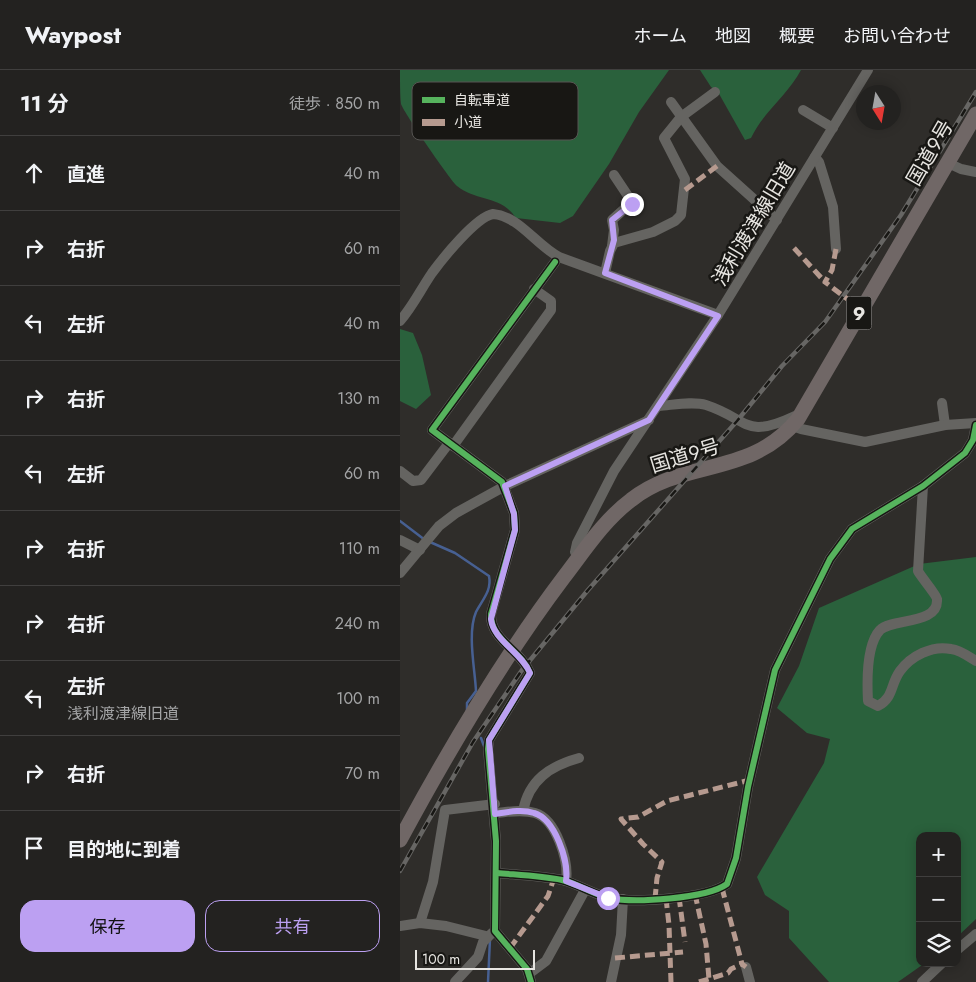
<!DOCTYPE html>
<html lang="ja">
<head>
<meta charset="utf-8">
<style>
  body { margin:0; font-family:Jost,"Noto Sans JP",sans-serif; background:#2f2f2d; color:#f1f3f6 }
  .controls { position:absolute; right:15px; bottom:15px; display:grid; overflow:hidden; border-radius:10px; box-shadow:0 2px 12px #0003 }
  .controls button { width:45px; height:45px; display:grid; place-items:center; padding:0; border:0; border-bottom:1px solid #403f3e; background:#232220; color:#f1f3f6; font:25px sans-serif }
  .compass { position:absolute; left:456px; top:15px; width:45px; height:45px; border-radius:50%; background:#232220; box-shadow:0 2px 12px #0003; rotate:169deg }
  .scale { position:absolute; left:15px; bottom:12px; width:120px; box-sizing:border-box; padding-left:5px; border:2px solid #e7e5e1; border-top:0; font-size:14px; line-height:18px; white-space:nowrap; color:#e7e5e1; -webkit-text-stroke:4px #181714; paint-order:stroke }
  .stop { position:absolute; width:15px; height:15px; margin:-11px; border:4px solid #bca0f2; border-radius:50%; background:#fff }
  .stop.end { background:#bca0f2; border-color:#fff; box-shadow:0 1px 5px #0008 }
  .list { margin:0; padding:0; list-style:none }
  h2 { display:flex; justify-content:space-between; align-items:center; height:65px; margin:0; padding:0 20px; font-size:21px }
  h2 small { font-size:16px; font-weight:400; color:#a3a4a5 }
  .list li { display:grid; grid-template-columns:32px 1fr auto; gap:15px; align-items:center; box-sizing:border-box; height:75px; padding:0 20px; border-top:1px solid #403f3e }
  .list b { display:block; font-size:19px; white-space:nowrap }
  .list p { margin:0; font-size:16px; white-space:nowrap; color:#a3a4a5 }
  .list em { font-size:16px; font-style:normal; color:#a3a4a5 }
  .actions { display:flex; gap:10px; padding:15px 20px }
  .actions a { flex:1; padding:11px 0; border:1px solid #bca0f2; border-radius:15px; text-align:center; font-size:18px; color:#bca0f2 }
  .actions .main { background:#bca0f2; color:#111 }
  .icon { flex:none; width:28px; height:28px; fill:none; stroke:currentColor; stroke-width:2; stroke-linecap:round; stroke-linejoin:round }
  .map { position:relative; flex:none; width:576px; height:912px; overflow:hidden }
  header { display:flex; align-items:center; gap:30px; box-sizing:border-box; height:70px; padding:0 25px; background:#232220; border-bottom:1px solid #403f3e }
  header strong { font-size:24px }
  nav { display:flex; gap:28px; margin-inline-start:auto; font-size:18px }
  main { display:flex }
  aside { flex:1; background:#232220 }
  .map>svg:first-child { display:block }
  .forest { fill:#2a613c }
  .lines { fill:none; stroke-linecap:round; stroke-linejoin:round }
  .stream { stroke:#476092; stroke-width:2.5 }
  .minor { stroke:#656461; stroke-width:10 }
  .highway { stroke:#706766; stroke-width:15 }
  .rail-casing { stroke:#676664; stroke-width:4.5 }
  .rail { stroke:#181714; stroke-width:2.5; stroke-dasharray:8; stroke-linecap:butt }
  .quiet { stroke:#b69a8f; stroke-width:5; stroke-dasharray:10 5; stroke-linecap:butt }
  .cycleway-casing { stroke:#181714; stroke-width:9 }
  .cycleway { stroke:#56b35d; stroke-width:6 }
  .route { stroke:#bca0f2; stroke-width:6 }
  .labels { text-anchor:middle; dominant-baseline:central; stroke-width:5; stroke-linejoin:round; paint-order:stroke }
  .shield { fill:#181714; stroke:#a9a7a4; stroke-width:1 }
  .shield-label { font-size:19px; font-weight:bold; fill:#e7e5e1 }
  .street-label { font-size:20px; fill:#e7e5e1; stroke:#181714 }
  .key { fill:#181714; stroke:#565552; stroke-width:1 }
  .key-label { font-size:14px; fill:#e7e5e1 }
</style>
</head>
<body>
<header>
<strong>Waypost</strong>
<nav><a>ホーム</a><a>地図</a><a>概要</a><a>お問い合わせ</a></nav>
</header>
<main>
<aside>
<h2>11 分<small>徒歩 · 850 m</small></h2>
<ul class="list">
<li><svg class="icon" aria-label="ahead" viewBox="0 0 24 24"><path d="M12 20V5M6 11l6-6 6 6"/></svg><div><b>直進</b></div><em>40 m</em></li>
<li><svg class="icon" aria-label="right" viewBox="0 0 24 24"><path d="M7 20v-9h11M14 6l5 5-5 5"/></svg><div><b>右折</b></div><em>60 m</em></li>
<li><svg class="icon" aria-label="left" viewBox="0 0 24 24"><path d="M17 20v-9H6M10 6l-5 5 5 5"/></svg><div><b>左折</b></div><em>40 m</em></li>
<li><svg class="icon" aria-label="right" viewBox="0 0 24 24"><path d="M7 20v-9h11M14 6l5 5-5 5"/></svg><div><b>右折</b></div><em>130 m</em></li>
<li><svg class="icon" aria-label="left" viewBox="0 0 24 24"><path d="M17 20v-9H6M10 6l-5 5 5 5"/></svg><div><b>左折</b></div><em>60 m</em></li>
<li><svg class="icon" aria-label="right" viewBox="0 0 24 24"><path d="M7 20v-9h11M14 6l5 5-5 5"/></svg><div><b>右折</b></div><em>110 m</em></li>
<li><svg class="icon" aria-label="right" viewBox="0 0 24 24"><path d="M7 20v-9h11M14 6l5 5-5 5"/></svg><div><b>右折</b></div><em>240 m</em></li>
<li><svg class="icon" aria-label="left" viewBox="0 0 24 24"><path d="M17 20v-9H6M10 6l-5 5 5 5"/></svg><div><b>左折</b><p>浅利渡津線旧道</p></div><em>100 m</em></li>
<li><svg class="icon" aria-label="right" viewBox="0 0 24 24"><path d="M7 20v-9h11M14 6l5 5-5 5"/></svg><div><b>右折</b></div><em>70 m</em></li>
<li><svg class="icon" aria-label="arrive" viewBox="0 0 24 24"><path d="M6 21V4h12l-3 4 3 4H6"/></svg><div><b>目的地に到着</b></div></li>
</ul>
<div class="actions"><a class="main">保存</a><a>共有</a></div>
</aside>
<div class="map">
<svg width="576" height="912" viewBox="0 0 576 912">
  <rect width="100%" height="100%" fill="#2f2d2a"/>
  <g class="forest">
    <path d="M0,0H269L239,42L209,94L173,146L160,153L116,148C101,125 77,132 57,116C51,111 4,43 1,34C0,25 0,10 0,0Z"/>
    <path d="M300,0H401C388,25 363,42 351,68L345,70L318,22L311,17Z"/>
    <path d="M0,259L13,263L22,285L31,325L16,339L0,331Z"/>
    <path d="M576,487V849L557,867V766H520V893H525L498,912H429L389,868V841L365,825L357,807L424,693L430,669L407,663L377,638L399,596L419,538L519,494Z"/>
  </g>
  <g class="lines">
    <g class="stream">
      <path d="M0,451L25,470"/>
      <path d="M30,472L55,483L89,506C92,521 82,530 76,542C67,563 75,599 76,621L67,633V642"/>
      <path d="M81,668L84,676"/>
      <path d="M88,912L90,869"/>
    </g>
    <g class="minor">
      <path d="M271,32L317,96L377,150"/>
      <path d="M403,40L433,58"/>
      <path d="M415,87L419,92L433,137L436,179"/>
      <path d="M548,93L561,99L576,102"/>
      <path d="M212,176L214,160L212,150L232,132L214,105"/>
      <path d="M205,203L210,181L214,173L253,162L275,151L281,145L285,109L264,68L281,47L315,22"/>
      <path d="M0,251C13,236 21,219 32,203C43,188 76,147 93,144C119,146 136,175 159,187L318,245"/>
      <path d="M542,333L545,355"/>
      <path d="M259,336C273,335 293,331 306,335C349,349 344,370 395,346"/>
      <path d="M392,356L401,359L465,372L545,355L576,353"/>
      <path d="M53,376L151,240V231L134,219"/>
      <path d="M0,401L13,411L21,410L49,373"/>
      <path d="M523,416L518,501C521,507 536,524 537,529C539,555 492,548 480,560C466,575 467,612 468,631L478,636C494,627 490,615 500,601C511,586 532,575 551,579C560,580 568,586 576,591"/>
      <path d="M0,470L20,480"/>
      <path d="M179,487L175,482L177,473L214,401L318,245L468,0"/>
      <path d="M0,503L39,456L56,443L105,416L249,350"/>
      <path d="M123,741C129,710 150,696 179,688"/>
      <path d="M95,743C108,742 122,739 135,743C156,749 169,791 166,811"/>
      <path d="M97,803C119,805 141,806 162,810C178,814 193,824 209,828C234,833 306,829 327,814L336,788L348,717L375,600L430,489L452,459L523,416L565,383L573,370L576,355"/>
      <path d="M20,853L33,812L45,740L95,734"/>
      <path d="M0,856L20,853L46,856L86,866"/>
      <path d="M557,880L576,864"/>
      <path d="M346,897L350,912"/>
      <path d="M130,903L146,891L185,820"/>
      <path d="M55,912L78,887L83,872L92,863"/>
      <path d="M131,912L127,899L95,861L96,771L88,679L89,670L130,603C121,580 90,570 91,544L115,460L114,443L102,412L32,360L155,192"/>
      <path d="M211,912L221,865L223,829"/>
      <path d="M522,912L542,893"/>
    </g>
    <path class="highway" d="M0,770C49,679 102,589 164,507C184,481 204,450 231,430C284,388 350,408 398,349L576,44"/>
    <g class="rail-casing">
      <path id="rail" d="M0,801L73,672L122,600L188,520L337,351L382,296L425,252L501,145L576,22"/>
    </g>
    <use href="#rail" class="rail"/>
    <g class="quiet">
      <path d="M285,120L317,96"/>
      <path d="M394,178L425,212"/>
      <path d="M436,179L432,200L425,212L459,238"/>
      <path d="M322,818L342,894"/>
      <path d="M295,824L306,874L309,909"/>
      <path d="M279,827L285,872"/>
      <path d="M266,828L269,855L271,912"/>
      <path d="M255,829L257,808L262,792L243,774L221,749L238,747L267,731L350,710"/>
      <path d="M110,878L148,826L154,808"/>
      <path d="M215,888L283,882"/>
      <path d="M299,912L328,903L331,899L342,894L346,897"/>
    </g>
    <g class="cycleway-casing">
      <g id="cycleway">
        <path d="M97,803C119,805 141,806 162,810C178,814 193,824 209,828C234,833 306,829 327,814L336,788L348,717L375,600L430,489L452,459L523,416L565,383L573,370L576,355"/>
        <path d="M131,912L127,899L95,861L96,771L88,679L89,670L130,603C121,580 90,570 91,544L115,460L114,443L102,412L32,360L155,192"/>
      </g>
    </g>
    <use href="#cycleway" class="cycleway"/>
  </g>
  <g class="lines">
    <path class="route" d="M208,828L166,811C169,791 155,749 134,743C122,739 108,742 95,744L89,670L130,603C122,583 93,570 91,549L115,460L114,444L105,416L249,350L318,246L205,203L214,170L212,150L232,134"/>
  </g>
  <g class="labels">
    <rect class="shield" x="446.5" y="226.5" width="25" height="33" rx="4"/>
    <g class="shield-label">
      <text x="459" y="243">9</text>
    </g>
    <g class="street-label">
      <text transform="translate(530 83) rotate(-60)">国道9号</text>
      <text transform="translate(354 154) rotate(-59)">浅利渡津線旧道</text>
      <text transform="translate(285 386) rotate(-17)">国道9号</text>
    </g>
  </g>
  <rect x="12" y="12" width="166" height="58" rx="8" class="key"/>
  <rect x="22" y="27" width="23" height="6" fill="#56b35d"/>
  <rect x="22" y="49" width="23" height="7" fill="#b69a8f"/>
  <g class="key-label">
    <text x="54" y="35">自転車道</text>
    <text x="54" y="57">小道</text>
  </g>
</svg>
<div class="controls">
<button>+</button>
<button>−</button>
<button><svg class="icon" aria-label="layers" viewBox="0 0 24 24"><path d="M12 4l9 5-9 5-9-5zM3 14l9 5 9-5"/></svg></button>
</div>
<svg class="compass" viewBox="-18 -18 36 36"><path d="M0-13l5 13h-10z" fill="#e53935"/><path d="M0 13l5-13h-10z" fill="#a3a4a5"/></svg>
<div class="scale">100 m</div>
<div class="stop" style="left:208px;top:828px"></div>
<div class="stop end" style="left:232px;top:134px"></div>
</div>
</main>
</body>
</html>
